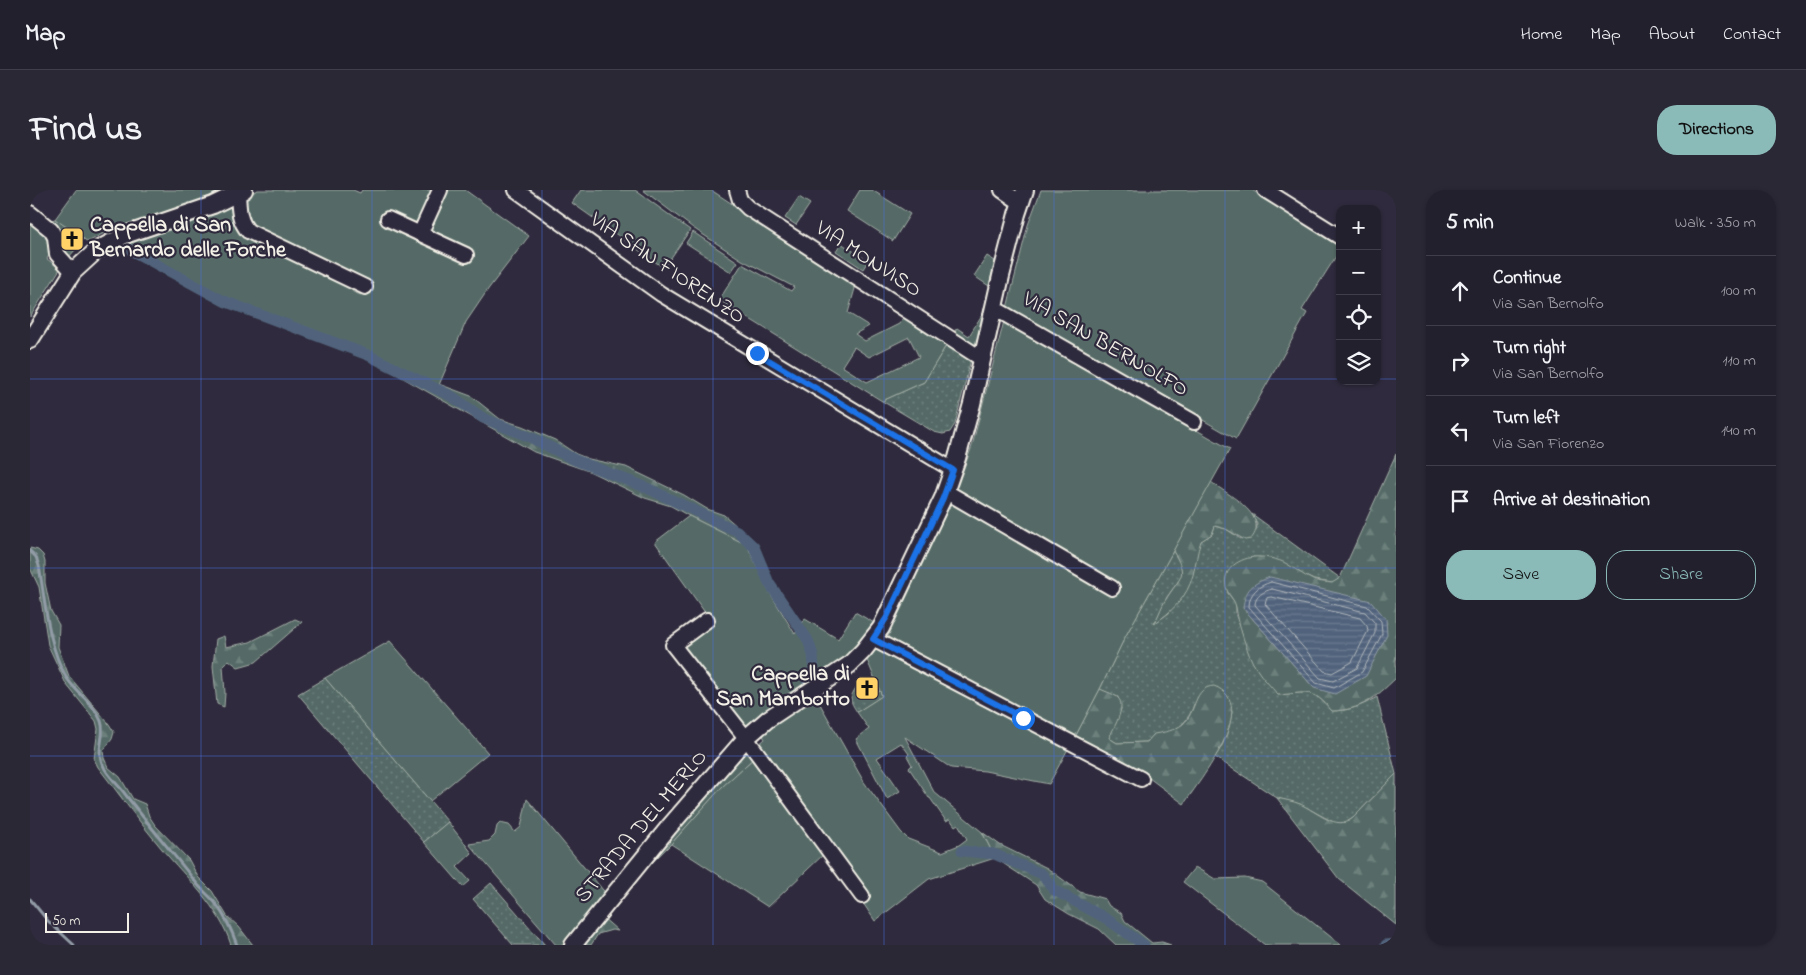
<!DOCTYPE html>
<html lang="en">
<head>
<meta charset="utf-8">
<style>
  body { margin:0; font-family:"Indie Flower",sans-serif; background:#2b2836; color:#f1f3f6 }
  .controls { position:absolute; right:15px; top:15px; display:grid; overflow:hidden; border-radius:10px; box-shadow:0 1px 4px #0004 }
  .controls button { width:45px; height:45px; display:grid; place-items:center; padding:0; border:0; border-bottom:1px solid #403e4a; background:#23202e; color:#f1f3f6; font:25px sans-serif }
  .scale { position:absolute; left:15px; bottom:12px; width:84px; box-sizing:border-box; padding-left:5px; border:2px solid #f4f1e8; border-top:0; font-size:14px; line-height:18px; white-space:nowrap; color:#f4f1e8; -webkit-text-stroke:4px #2f2a3d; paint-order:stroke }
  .stop { position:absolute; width:15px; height:15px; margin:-11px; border:4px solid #1a73e8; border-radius:50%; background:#fff }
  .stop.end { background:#1a73e8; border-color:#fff; box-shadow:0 1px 5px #0008 }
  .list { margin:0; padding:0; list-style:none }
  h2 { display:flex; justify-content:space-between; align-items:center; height:65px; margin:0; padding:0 20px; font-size:21px }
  h2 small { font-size:16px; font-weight:400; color:#a3a3aa }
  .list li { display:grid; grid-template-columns:32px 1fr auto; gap:15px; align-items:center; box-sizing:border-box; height:70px; padding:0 20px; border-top:1px solid #403e4a }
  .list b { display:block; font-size:19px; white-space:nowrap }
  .list p { margin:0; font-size:16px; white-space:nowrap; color:#a3a3aa }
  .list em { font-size:16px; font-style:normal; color:#a3a3aa }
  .actions { display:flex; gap:10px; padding:15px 20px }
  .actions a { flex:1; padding:11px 0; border:1px solid #8bbbb9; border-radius:20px; text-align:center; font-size:18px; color:#8bbbb9 }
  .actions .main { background:#8bbbb9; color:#111 }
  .icon { flex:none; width:28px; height:28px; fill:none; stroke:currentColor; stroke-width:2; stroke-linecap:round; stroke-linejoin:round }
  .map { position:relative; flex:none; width:1366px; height:755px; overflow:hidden; border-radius:20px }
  header { display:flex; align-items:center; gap:30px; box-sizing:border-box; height:70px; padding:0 25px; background:#23202e; border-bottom:1px solid #403e4a }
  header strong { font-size:24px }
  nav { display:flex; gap:28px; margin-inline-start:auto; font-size:18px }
  .intro { display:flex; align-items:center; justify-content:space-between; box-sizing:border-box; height:120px; padding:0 30px }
  h1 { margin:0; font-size:35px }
  .button { padding:12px 22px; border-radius:20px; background:#8bbbb9; color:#111; font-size:18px; font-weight:700 }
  main { display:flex; gap:30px; padding:0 30px }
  aside { flex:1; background:#23202e; border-radius:20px; box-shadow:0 1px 4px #0004 }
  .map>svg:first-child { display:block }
  .grass { fill:url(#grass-dots); stroke:#a4aea7 }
  .forest { fill:url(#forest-firs); stroke:#a4aea7; fill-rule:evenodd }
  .garden { fill:#546a66; stroke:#a4aea7; fill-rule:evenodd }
  .water { fill:url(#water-rules); stroke:#929ca7 }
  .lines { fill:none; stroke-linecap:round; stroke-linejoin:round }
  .shore { stroke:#b3b8bd; stroke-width:1 }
  .stream { stroke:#929ca7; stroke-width:3 }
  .canal { stroke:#51637c; stroke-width:11 }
  .minor-casing { stroke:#f4f1e8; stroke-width:18 }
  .tertiary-casing { stroke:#f4f1e8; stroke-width:20 }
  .minor { stroke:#2f2a3d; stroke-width:14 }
  .tertiary { stroke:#2f2a3d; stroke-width:16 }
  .route { stroke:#1a73e8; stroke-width:6 }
  .grid { fill:none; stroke:#486fdb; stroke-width:1; stroke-opacity:0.55 }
  .labels { text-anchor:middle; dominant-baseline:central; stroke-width:4.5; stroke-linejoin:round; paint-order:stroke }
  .poi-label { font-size:22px; font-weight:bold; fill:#f4f1e8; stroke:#2f2a3d; text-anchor:start }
  .street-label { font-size:22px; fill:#f4f1e8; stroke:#2f2a3d }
</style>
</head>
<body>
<header>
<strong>Map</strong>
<nav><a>Home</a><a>Map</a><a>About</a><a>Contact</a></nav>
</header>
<div class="intro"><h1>Find us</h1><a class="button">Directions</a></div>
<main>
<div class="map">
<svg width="1366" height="755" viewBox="0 0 1366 755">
  <defs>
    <pattern id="grass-dots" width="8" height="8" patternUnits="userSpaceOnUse" patternTransform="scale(1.25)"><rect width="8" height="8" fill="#546a66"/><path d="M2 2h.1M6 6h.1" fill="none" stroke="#6d807c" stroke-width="1.8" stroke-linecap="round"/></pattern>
    <pattern id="forest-firs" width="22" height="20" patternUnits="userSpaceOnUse" patternTransform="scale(1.25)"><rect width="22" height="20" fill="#546a66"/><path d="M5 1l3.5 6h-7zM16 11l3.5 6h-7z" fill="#6d807c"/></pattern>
    <pattern id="water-rules" width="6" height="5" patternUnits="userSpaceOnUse" patternTransform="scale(1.25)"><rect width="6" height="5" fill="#51637c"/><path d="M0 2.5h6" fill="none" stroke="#6b7a8f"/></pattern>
  </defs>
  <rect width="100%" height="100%" fill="#2f2a3d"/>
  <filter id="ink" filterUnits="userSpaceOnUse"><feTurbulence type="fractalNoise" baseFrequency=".02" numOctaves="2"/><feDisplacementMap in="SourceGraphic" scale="10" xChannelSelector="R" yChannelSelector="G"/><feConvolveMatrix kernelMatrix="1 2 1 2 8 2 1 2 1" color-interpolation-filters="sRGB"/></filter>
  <g filter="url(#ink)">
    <g class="grass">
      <path d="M25,29L54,48L53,50L38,40L32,49L46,59L38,68C28,58 30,41 21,30Z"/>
      <path d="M917,154L941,169L925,234L920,242L913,244L904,242L852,211L894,192Z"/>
      <path d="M1222,324L1310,388L1303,393L1284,390L1236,368L1223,367L1197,402L1206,414V426L1212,442L1248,505C1277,503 1282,497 1302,521C1319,521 1332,516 1347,507L1366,584L1323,628L1315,633H1305L1270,614L1247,608L1185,567C1195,553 1200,538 1202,521L1164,514C1160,528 1150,541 1134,543C1126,544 1122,545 1117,552L1087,553L1079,548L1091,519L1088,507L1070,499L1095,447L1143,361L1151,374L1152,386L1137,407L1125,433L1139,423L1171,351L1182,344L1185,336L1196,339L1211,349L1226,340L1227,334Z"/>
      <path d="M295,488L418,632L394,652L268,504Z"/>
      <path d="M827,496L830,506L850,501L852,506L827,522C819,509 819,509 827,496Z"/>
      <path d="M461,693L515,755H483L443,709Z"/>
    </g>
    <g class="forest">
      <path d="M336,167L441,206L470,229L492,236L525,250L546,264L559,269L596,277L654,305L677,319L694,325L708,337L717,355L659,326L641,316L615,308L561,282L504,262Z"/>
      <path d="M1366,264V488C1345,508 1332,520 1302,521C1282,497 1277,503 1248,505C1241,496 1232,488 1226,478C1217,465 1208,432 1206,417C1205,410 1199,406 1197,400C1190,381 1207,369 1224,367C1233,366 1249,369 1257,374C1266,379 1274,386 1283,390C1289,392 1296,392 1302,393L1310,388ZM1240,387L1284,498L1213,418Z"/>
      <path d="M1181,292C1197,304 1241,326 1221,349L1215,350L1196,339L1185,336L1182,344L1171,351C1167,362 1166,374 1163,385C1157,408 1142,421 1124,434C1129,425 1132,414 1138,406C1153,384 1157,385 1143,361Z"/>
      <path d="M0,358L8,360L13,365L15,372V393L21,421L29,435L28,457L39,486L79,534L84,542L82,549L73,561L74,568L78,577L90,587L103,609L115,614L119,626L125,635L159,670L168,687L182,701L197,726L209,737L223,755H201C189,716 157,689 132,659C110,633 89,604 68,577L64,569L68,539L66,531L36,494L18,455L9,397L0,378Z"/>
      <path d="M265,429L272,432L226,472L208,477L199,470L193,476L195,503L194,517L187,514L183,476L186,449L194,446L196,457L220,452Z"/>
      <path d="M1184,496C1232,514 1169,591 1154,614L1115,585L1045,547L1070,499C1076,502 1085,504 1089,509C1096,518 1083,539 1079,548L1087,553L1117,552L1124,544C1135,542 1144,541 1153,534C1167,522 1163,497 1184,496Z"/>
      <path d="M718,563L724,568L692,597L641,654L584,710L713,564Z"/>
      <path d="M1366,584V735L1309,689L1247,608C1255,610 1263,611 1270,614C1286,621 1307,642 1323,628Z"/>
      <path d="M952,642L970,655L1017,678L1050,702L1075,709L1079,716L1091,723L1095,731L1122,753L1132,752L1141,755H1086L1069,739L1039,724L1015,709L1006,695L965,668Z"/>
      <path d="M571,726L588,741L582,740L568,744L561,755H547Z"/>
    </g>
    <g class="garden">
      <path d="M46,0H196L176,9L72,44L58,52L25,29Z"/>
      <path d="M228,0H323L330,3L332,0H404L387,36L355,21L350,30L437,71L397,41L417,0H435L499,46L459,98L436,132L409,195L190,112L85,56L204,12L206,31L318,93L323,102L331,105L336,93L218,34L212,8Z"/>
      <path d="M551,0H605L660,40L634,78L542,13Z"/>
      <path d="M613,0H681L826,95L818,123L839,136L825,144L835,151L869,134L874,127L917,154L894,192L852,211L689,110L712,74L761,101L764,97L712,70L663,38ZM879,147L889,167L837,192L812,176L824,157L839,167Z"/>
      <path d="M830,0H842L880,24L863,51L817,21Z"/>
      <path d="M1011,0H1222L1310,56V60L1272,120L1277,123L1206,249L977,118L998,35Z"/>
      <path d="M769,7L780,14L766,35L755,28Z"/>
      <path d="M0,29L15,39L22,60L17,69L30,79L0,127Z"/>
      <path d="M663,42L708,72L701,82L656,53Z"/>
      <path d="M811,53L838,71L833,79L806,61Z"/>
      <path d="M957,66L965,71L959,96L944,86Z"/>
      <path d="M953,123L945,155L924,142L927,138L939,146Z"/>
      <path d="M974,131L1200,259L1095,447L1070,499L1045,547L857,449L921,312L1083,406L1090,396L926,300L942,256Z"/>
      <path d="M659,326L717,355L737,398L765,444L775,429L808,449L825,422L846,434L823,464L717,535H714L648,456L681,431L625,352Z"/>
      <path d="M360,451L458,563L400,611L295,488Z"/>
      <path d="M843,456L1038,559L1019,594L955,581L921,578L875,547L904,602L952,642L965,668L899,689L845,731L728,555L735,549L730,541L786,507L834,592L871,642L878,649L912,662L929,655L937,649L928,634L925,636L920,629L916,631L900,608H899L879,578L882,575L877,566L879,564L871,553L847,568L870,601L857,609L826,549L839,539L827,522L852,506L835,465Z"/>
      <path d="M724,568L795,663L738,717L641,654L692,597Z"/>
      <path d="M497,609L578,706L538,755H526L439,654L459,651L465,645L467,636L470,633L479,635L485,642L491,637Z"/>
      <path d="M418,632L442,663L427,677L440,691L433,697L394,652Z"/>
      <path d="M1165,677L1185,689L1215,688L1232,692L1311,755H1235L1153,692Z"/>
    </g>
    <path class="water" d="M1240,387L1341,411L1356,429L1357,445L1336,486L1305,504L1284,498L1213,418C1215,399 1222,394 1240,387Z"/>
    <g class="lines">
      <g class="shore">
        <path d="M1241,392L1337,416L1351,431L1352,444L1332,482L1304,498L1286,493L1219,417C1219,403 1228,396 1241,392Z"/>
        <path d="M1242,399L1335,422L1345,433V443L1327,478L1303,491L1290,488L1225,415C1225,406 1234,401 1242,399Z"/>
        <path d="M1242,407L1330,428L1337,436L1338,441L1322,472L1302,483L1294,481L1235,414L1237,408Z"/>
      </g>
      <g class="stream">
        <path d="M0,361L6,367L9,376C15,410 18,456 36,487C46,503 64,513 71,531C77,548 63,560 75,579C79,586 86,593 92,600C116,632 143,663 168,695C174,702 181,707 186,714C195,726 202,741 207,755"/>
        <path d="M0,709L18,731L44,755"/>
      </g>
      <g class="canal">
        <path d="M93,56L194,111L338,165L423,207L453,228L502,248L545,270L615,297L707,341L724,357L739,393L778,450L783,465L784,477L782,483L776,489"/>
        <path d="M932,661L964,664L1012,684L1024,700L1077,729L1114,755"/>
        <path d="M1356,755L1366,754"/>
      </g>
      <g class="minor-casing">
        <g id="minor">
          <path d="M486,0L631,104L923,280"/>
          <path d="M707,0L710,10L718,18L952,169"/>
          <path d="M972,0L991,13"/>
          <path d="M1235,0L1310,47"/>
          <path d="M208,3C209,17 208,30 218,41L335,97"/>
          <path d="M0,23L21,40L25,47L27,64L43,82"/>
          <path d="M358,29L436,65"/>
          <path d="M390,44L410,0"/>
          <path d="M964,118L1164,232"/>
          <path d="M915,301L1082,398"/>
          <path d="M677,430L643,455L716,548L832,706"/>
          <path d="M843,449L1111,589"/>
        </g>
      </g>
      <g class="tertiary-casing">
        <g id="tertiary">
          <path d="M0,150L43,82L67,60L95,45L183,15L214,0"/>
          <path d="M543,755L639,637L716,548L738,529L819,475L833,461L851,438L913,308L927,268L942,214L971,86L987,24L995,0"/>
        </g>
      </g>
      <use href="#minor" class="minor"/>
      <use href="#tertiary" class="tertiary"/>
    </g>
  </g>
  <g class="lines" filter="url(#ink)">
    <path class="route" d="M727,163L923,280L913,308L857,427L843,449L993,528"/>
  </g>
  <path class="grid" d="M171,0V755M342,0V755M512,0V755M683,0V755M854,0V755M1024,0V755M1195,0V755M0,189H1310M1347,189H1366M0,378H1366M0,566H1366"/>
  <defs>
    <g id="church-square" transform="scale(1.25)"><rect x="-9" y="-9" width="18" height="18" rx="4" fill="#ffd166" stroke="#2f2a3d"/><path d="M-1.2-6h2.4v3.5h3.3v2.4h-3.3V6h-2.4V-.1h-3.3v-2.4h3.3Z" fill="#111"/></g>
  </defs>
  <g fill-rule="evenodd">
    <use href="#church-square" x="42" y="49"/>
    <use href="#church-square" x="837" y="498"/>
  </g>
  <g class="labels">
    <g class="poi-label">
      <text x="60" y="36">Cappella di San<tspan x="60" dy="25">Bernardo delle Forche</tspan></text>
      <text x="820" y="485" text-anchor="end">Cappella di<tspan x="820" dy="25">San Mambotto</tspan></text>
    </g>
    <g class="street-label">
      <text transform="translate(838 70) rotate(33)">VIA MONVISO</text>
      <text transform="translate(637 79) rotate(34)">VIA SAN FIORENZO</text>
      <text transform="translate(1075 155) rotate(30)">VIA SAN BERNOLFO</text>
      <text transform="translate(612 637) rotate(-50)">STRADA DEL MERLO</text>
    </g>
  </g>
</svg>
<div class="controls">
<button>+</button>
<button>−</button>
<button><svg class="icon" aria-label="locate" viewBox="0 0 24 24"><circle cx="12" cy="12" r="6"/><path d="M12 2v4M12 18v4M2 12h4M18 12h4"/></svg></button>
<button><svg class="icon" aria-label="layers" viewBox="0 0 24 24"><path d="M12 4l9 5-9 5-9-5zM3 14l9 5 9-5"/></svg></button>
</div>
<div class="scale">50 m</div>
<div class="stop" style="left:993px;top:528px"></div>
<div class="stop end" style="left:727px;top:163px"></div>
</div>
<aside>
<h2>5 min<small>Walk · 350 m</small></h2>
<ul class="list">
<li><svg class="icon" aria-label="ahead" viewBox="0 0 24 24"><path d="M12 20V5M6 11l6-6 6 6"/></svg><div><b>Continue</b><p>Via San Bernolfo</p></div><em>100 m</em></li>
<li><svg class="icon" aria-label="right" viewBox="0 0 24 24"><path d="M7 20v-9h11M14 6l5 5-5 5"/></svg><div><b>Turn right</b><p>Via San Bernolfo</p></div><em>110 m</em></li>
<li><svg class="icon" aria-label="left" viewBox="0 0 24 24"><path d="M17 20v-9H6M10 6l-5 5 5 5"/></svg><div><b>Turn left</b><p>Via San Fiorenzo</p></div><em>140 m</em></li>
<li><svg class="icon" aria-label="arrive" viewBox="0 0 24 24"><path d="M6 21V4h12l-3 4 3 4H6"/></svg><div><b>Arrive at destination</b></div></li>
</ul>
<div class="actions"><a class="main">Save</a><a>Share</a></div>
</aside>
</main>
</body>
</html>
